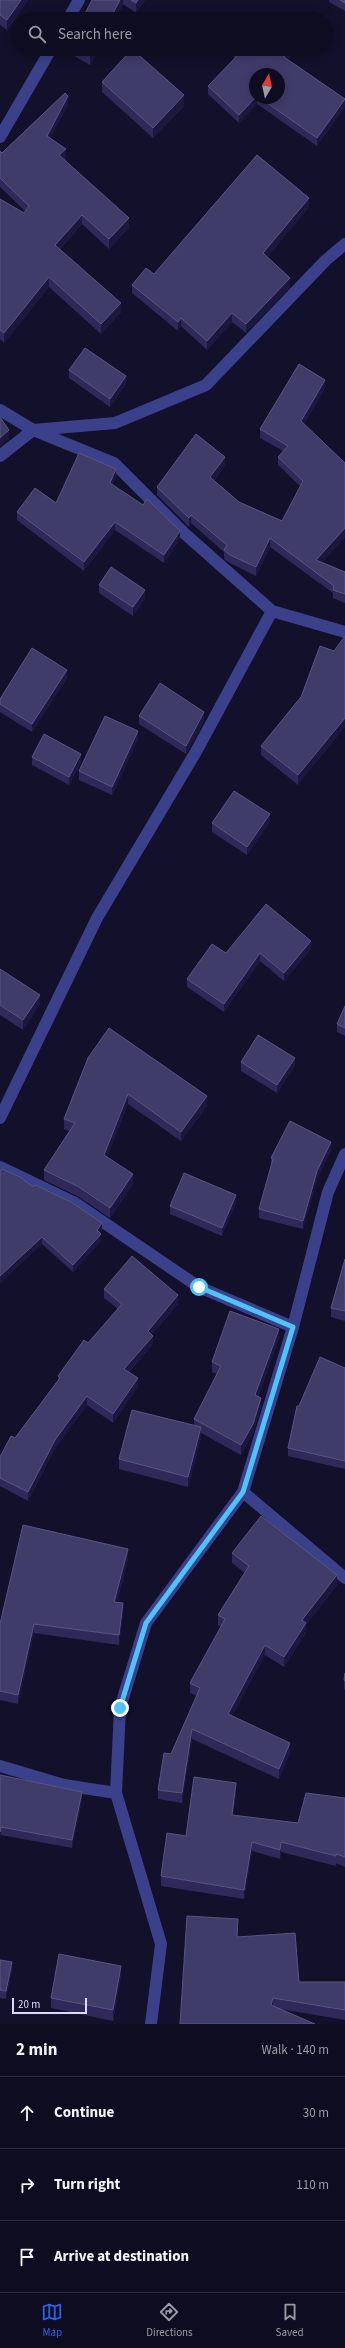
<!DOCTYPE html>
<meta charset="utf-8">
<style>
body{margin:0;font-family:"Source Sans 3",sans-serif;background:#171529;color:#f1f3f6}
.compass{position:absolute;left:249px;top:68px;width:36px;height:36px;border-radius:50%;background:#0e0c20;box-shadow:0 2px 10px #0003;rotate:9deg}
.scale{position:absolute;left:12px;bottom:10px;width:75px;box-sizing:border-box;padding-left:4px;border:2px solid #dadaff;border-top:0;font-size:11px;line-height:14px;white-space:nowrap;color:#dadaff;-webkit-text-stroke:3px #12102b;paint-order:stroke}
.stop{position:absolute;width:12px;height:12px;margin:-9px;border:3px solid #4fc3f7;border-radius:50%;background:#fff}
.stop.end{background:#4fc3f7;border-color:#fff;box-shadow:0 1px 4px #0008}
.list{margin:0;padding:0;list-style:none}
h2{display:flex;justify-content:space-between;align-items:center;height:52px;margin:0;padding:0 16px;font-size:17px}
h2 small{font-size:13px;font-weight:400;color:#9b9ba5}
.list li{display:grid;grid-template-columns:26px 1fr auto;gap:12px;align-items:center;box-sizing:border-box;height:72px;padding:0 16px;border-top:1px solid #2e2c3e}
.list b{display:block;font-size:15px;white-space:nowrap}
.list em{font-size:13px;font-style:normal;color:#9b9ba5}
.icon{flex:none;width:22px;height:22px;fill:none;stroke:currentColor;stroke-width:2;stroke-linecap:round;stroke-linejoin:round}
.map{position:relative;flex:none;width:345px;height:2024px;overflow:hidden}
.search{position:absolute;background:#0e0c20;box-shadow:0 2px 10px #0003;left:12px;right:12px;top:12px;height:44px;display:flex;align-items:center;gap:10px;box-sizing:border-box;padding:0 14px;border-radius:22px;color:#9b9ba5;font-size:15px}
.sheet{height:268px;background:#0e0c20}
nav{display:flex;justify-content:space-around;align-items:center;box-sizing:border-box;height:56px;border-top:1px solid #2e2c3e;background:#0e0c20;font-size:11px;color:#9b9ba5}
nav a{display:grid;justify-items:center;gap:2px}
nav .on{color:#2563eb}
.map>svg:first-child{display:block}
</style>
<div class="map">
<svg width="345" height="2024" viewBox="0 0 345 2024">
<rect width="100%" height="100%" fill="#12102b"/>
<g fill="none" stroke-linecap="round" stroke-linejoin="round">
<path stroke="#3b408a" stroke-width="12" d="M68,19l11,-19
M0,137l51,-88
M0,410l33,20 81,33 70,70 88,78 73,21
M0,456l33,-26 82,-7 91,-38 120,-125 19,-16
M0,1118l97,-200 100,-168 75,-139
M0,1167l75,36 124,84 94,40
M243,1492l102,86
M0,1766l64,19 52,8
M151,2024l10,-80 -45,-151 4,-85 26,-85 97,-131 50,-165 35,-135 17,-38"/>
</g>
<path fill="#2e2959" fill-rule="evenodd" d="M0,0h28l-21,30 -7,-5z
M92,0h53l-9,13 -13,-9 -8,15h-33z
M329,0h16v11l-16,-9z
M69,49h30l-9,16 -21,-12z
M292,49v5l-4,6 57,39 -28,47 -60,-42 -18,19 -31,-29v-8l26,-26v-8zM255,74l24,24h-24z
M102,82l82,24 -31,32 -51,-46z
M68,105l-18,33 16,21 -2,1 65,68 -20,21 -27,-25 -22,25 61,63 -20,22 -52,-47 -45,56 -4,-4v-140l24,14 1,-2 -25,-24v-36l2,2z
M309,207l-42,50 23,30 -44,46 -14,-11 -25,28 -26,-24 -3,5 -46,-38v-8z
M69,370l57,14 -16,23 -41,-29z
M325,388l-21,36 41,39v74l-24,26 24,9v31l-12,-5v-5l-63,-46 -14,29 -26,-13 -6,-4v-7l-33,-29 -2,4 -32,-32v-8l68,-22 -11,16 25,21 43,19 18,-35 -22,-21v-8l5,-6 -23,-13v-9z
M116,477l-4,8 68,54 -16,24 -49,-33 -31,41 -67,-51v-8l39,-9z
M99,585l46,13 -12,18 -34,-23z
M67,678l-35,54 -32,-20v-13z
M301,697l-3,88 -37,-30v-9z
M139,716l65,5 -18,33 -47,-30z
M138,739l-26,56 -33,-15v-9z
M32,757l49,5 -12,23 -37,-20z
M270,822l-23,33 -35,-23v-9z
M311,949l-27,32 -24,-20 -36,51 -37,-25v-8l39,-26z
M0,969l40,35 -17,26 -23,-15z
M345,1006v30l-8,-4v-8z
M88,1058l119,48 -26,35 -53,-37 -21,53 26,27 -23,34 -31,-21 -35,-17v-10l25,-39 -5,-2v-10z
M241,1062l54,4 -18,27 -36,-22z
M331,1150l-14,29 -14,50 -44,-11v-9l12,-44v-7z
M0,1171l33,16 69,43 -2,3 1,8 -28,31 -31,-28 -42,39z
M236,1203l-14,33 -52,-22v-8z
M345,1259v62l-14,-4v-9z
M104,1289l74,15 -26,30 1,10 -24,28 9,15 -25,36 -26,-18 -32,44 -27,52 -28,-15v-29l15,-19 43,-58v-4l60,-67 -14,-11z
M279,1338l-21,59 3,10 -8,26 -12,22 -40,-22v5l-13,49 -69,-18v-10l75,-34v-6l23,-45 -5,-2v-10z
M345,1368v101l-57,-13v-8z
M232,1553l105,32 -31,40v8l-22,34 -19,-12 -33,61 58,37 -11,26 -87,-40 -10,64 -24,-4v-9l13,-36 26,-58 -7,-3v-10l31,-56 -3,-2v-10l27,-42 -13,-10z
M128,1559l-11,43 6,11 -4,32 -85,-12 -16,71 -18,-4v-76z
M345,1673v16h-1v-9z
M0,1775l82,25 -10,48 -71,-13z
M236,1793l-3,22 65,8 47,-25v69l-9,-4v3l-55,-14 -1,7 -28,-8 -8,48 -83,-13v-10l25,-40z
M238,1929l-1,8 62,45h46v38l-65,-11 -100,15z
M0,1960l12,10 -6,29 -6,-1z
M121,1976l-8,45 -62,-13v-10z"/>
<path fill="#1b173f" d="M21,0h7l-21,30v-10z
M120,0h3v4l-8,15h-5z
M138,0h7l-9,13v-10z
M93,49h6l-9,16v-10z
M290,49h2v5l-8,11v-8z
M184,95v11l-31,32v-10z
M68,96v9l-21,40v-9z
M255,98h2v6l-18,19v-8z
M345,100v8l-28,38v-8z
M66,149v10l-7,5v-9z
M309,198v9l-46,55v-9z
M82,215v9l-27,30v-9z
M129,218v10l-20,21v-10z
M49,277v10l-45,56v-10z
M290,278v9l-44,46v-9z
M121,303v9l-20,22v-10z
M232,313v9l-25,28v-9z
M181,318v8l-3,5v-9z
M126,376v8l-16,23v-8z
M325,380v8l-24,41v-8z
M9,430v9l-9,8v-9z
M225,457v8l-15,21v-9z
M116,469v8l-6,14v-8z
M191,515v8l-2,4v-9z
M115,522v8l-31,41v-9z
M345,528v9l-29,32v-9z
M180,531v8l-16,24v-8z
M270,538v9l-14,29v-9z
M145,590v8l-12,18v-9z
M67,670v8l-35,54v-8z
M204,712v9l-18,33v-8z
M345,718v9l-47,58v-10z
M138,731v8l-26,56v-8z
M81,754v8l-12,23v-8z
M270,814v8l-23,33v-8z
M311,941v8l-27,32v-8z
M260,953v8l-36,51v-8z
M40,995v9l-17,26v-10z
M295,1058v8l-18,27v-8z
M128,1094v10l-24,61v-10z
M207,1096v10l-26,35v-9z
M331,1142v8l-14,29 -14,50v-8l14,-50z
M133,1174v10l-23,34v-10z
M236,1195v8l-14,33v-8z
M102,1223v7l-5,8v-8z
M101,1234v7l-28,31v-7z
M42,1237v7l-42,39v-7z
M178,1295v9l-30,36v-9z
M279,1329v9l-24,66v-9z
M153,1336v8l-29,33v-8z
M138,1378v9l-25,36v-9z
M87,1396v9l-32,44 -27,52v-9l27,-52z
M261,1398v9l-8,26 -12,22v-10z
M201,1427v11l-13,49v-10z
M128,1549v10l-14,53v-10z
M337,1575v10l-31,40v8l-22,34v-10l18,-37z
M123,1603v10l-4,32v-10z
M34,1624v9l-16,71v-9z
M265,1645v10l-37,69v-10z
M192,1729v10l-10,64v-10z
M290,1743v10l-11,26v-10z
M236,1783v10l-4,31v-9z
M82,1792v8l-10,48v-8z
M1,1827v8l-1,5v-8z
M252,1842v9l-8,48v-9z
M281,1842v10l-1,7v-9z
M12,1962v8l-6,29v-8z
M121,1966v10l-8,45v-11z
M273,1998v10l-2,-3z"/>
<path fill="#403c6a" stroke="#585582" d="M0,0h21l-14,20 -7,-5z
M92,0h28l-10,19h-28z
M131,0h7l-2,3z
M340,0h5v3z
M79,49h14l-3,6z
M132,49l52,46 -31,33 -51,-46z
M236,49h54l-6,8 61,42 -28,39 -57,-40h19v-24h-24v24l-16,17 -31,-29 30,-31 -4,-3z
M65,93l3,3 -21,40 19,13 -7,6 70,63 -20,21 -27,-24 -27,30 66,58 -20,21 -52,-47 -45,56 -4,-3v-131l24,14 5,-7 -29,-28v-27l2,2z
M257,155l52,43 -46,55 27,25 -44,46 -14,-11 -25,28 -26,-23 -3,4 -46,-37 14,-17 8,6z
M85,348l41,28 -16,23 -41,-29z
M299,364l26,16 -24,41 44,42v65l-29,32 29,12v22l-12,-4 1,-4 -64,-48 -14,29 -26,-12 -6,-5 3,-5 -36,-30 -2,3 -32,-31 39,-53 29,23 -15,20 29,25 43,19 21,-40 -25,-24 10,-11 -28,-17z
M0,417l9,13 -9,8z
M79,453l37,16 -6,14 33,22 4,-6 33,32 -16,24 -49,-33 -31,40 -67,-50 18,-24 21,15z
M111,567l34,23 -12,17 -34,-22z
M345,636v82l-47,57 -37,-29 40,-49 19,-51 14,5z
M32,648l35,22 -35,54 -32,-20v-5z
M160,683l44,29 -18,34 -47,-30z
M105,716l33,15 -26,56 -33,-16z
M44,734l37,20 -12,23 -37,-20z
M234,791l36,23 -23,33 -35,-24z
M266,904l45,37 -27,32 -24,-20 -36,51 -37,-25 25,-35 14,9z
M0,969l40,26 -17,25 -23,-15z
M345,1006v22l-8,-4z
M109,1028l98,68 -26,36 -53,-38 -24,61 29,19 -23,34 -31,-21 -35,-17 31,-47 -11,-4 24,-61z
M258,1035l37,23 -18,27 -36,-23z
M290,1121l41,21 -14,29 -14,50 -44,-12 14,-50 -2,-1z
M2,1169l18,8 13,10 2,-2 36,17 31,21 -5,7 4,4 -28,31 -31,-28 -42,39v-105z
M184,1173l52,22 -14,33 -52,-22z
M132,1256l46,39 -30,36 5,5 -29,33 14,9 -25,36 -26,-18 -32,44 -27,52 -28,-14v-21l11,-21 4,2 45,-60 -2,-2 26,-36 4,3 34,-39 -18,-15z
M345,1259v52l-14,-3z
M230,1311l49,18 -24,66 6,3 -8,26 -12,21 -47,-26 27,-53 -9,-4z
M320,1357l25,11v93l-57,-13 9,-42h2z
M132,1410l69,17 -13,50 -69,-18z
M261,1516l76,59 -35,45 4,3 -22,34 -19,-12 -37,69 62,29 -11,26 -87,-40 -10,64 -24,-3 6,-37 7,1 29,-66 -10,-5 35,-64 -7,-4 31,-49 -17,-13z
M23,1525l105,24 -14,53 9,1 -4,32 -85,-11 -16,71 -18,-4v-67z
M345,1673v8l-1,-1z
M0,1775l82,17 -10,48 -71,-13 -1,5z
M194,1777l42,6 -4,32 66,8 8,-30 39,5v59l-9,-3v2l-55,-14 -1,8 -28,-8 -8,48 -83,-14 6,-43 19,3z
M187,1916l51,3 -1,18 58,-4 4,49h46v28l-72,-12 -2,7 44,19h-135z
M59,1954l62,12 -8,44 -62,-12z
M0,1960l12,2 -6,29 -6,-1z"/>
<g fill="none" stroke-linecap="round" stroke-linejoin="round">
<path stroke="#4fc3f7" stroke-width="5" d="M120,1708l26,-85 97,-131 50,-165 -94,-40"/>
</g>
</svg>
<svg class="compass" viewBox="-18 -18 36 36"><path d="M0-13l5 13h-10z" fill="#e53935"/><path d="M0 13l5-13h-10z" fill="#9b9ba5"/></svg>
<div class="scale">20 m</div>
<div class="stop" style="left:199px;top:1287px"></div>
<div class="stop end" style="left:120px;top:1708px"></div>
<div class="search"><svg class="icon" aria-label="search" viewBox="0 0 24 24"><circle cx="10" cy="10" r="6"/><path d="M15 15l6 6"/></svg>Search here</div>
</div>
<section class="sheet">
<h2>2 min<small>Walk · 140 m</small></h2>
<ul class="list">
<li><svg class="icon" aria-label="ahead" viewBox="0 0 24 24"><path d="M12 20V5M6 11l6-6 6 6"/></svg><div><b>Continue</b></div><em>30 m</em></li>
<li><svg class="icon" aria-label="right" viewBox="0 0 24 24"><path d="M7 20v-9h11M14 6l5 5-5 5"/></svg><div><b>Turn right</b></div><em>110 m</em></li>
<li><svg class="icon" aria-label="arrive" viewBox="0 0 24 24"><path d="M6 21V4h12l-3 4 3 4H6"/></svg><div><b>Arrive at destination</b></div></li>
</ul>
</section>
<nav>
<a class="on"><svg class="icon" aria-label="map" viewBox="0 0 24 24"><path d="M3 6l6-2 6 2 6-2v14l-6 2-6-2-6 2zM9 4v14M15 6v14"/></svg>Map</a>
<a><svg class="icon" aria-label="directions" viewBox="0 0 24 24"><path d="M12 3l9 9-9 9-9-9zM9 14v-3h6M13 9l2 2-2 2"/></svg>Directions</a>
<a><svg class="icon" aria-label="saved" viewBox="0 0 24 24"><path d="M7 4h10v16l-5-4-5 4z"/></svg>Saved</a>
</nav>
